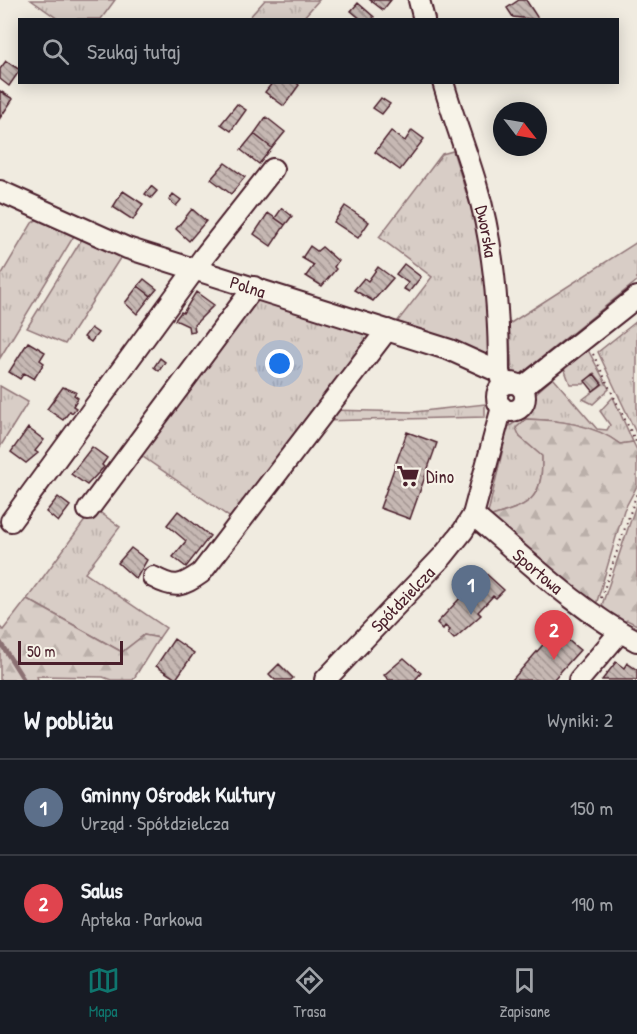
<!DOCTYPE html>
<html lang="pl">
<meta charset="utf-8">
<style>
body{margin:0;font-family:"Patrick Hand",sans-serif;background:#20242c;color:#f1f3f6}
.compass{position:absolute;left:493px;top:102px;width:54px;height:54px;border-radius:50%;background:#171b24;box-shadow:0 3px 15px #0003;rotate:121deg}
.scale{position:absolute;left:18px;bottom:15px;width:105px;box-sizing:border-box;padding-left:6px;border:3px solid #4a1f2b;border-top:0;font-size:16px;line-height:21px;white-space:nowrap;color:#4a1f2b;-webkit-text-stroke:4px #f7f3e8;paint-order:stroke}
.you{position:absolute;left:280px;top:364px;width:21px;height:21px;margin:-15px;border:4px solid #fff;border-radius:50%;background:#1a73e8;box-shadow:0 0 0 9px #1a73e833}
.badge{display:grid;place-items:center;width:39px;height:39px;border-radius:50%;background:#0f766e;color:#fff;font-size:20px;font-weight:700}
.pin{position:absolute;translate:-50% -50px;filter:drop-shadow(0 2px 3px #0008)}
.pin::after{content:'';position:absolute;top:32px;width:21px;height:18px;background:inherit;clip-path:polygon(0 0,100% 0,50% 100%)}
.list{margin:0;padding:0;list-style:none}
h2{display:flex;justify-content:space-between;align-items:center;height:78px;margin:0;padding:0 24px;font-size:26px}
h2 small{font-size:20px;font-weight:400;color:#9ea1a6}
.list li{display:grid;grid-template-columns:39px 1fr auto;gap:18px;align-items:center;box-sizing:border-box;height:96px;padding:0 24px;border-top:2px solid #363941}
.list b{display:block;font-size:22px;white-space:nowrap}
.list p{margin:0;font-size:20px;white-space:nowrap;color:#9ea1a6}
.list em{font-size:20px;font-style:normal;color:#9ea1a6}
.icon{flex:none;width:33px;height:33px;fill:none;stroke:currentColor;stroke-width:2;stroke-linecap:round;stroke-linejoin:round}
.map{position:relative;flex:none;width:637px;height:680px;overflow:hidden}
.search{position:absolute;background:#171b24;box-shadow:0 3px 15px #0003;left:18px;right:18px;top:18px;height:66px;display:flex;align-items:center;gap:15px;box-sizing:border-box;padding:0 21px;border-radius:0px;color:#9ea1a6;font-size:22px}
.sheet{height:270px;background:#171b24}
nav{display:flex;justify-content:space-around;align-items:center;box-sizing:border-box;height:84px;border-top:2px solid #363941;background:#171b24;font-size:16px;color:#9ea1a6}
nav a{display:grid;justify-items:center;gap:3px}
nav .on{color:#0f766e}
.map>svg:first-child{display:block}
</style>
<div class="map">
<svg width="637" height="680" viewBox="0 0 637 680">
<defs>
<pattern id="grass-tufts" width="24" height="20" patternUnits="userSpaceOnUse" patternTransform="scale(1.5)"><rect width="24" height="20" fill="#d8cdc6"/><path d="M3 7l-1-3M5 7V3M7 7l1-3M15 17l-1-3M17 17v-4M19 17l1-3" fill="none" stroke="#bbb0aa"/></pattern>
<pattern id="forest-firs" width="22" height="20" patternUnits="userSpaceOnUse" patternTransform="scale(1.5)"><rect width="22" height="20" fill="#d8cdc6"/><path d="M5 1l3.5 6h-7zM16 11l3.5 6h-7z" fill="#bbb0aa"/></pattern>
<pattern id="building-back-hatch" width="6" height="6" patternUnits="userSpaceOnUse" patternTransform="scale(1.5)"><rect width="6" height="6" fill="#c6b8b3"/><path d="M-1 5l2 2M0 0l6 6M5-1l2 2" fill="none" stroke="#a39592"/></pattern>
</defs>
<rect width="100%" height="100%" fill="#f0ebe0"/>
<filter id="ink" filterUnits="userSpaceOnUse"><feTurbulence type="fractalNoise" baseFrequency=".0167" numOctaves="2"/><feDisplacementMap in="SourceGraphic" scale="12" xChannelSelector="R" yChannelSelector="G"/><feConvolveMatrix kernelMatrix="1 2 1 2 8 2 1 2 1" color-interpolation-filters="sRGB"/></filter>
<g filter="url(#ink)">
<path fill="url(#grass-tufts)" stroke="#917678" stroke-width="1.5" d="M31,0h84l-14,19h-43z
M265,0h54l-17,19h-54z
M453,151l25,79 11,89v41l-95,-34 38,-49 -53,-40 63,-83z
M38,219l39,12 -77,127v-81l32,-54z
M91,237l33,15 -59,92 -38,-16 55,-89z
M637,242v39l-116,93 -9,-1 -3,-49z
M253,297l126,36 -144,188 -99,-69z
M637,321v114l-39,-83z
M588,350l21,39 -16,15 -10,-5 20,-15 -9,-11 -10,11h-14l-6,-16z
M553,378l44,51 10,1 3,-5 -10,-14 13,-14 20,45 -13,2c-26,-20 -62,-24 -94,-25l-6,18 22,19c1,46 -14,49 -53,61l-1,-4 20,-86 17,-11 11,-23z
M0,386l28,16 -28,45z
M485,404v13l-163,4 8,-11 84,2z
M94,508l26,19 -35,46 81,55 -7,10 -15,-3 -22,17 -95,-53z"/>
<path fill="url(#forest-firs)" stroke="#917678" stroke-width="1.5" d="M526,419c32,1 68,5 94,25l13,-2 4,8v36l-13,24 -28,95 -33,-22 -74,-66c39,-12 54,-15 53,-61l-22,-19 -4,-9z
M637,502v123l-10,-5 -3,2 -23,-14z
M27,599l95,53 22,-17 15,3 -26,42h-22l-8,-3 -66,-1 1,4h-38v-53l3,3z"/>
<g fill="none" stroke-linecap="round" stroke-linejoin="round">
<path stroke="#8b6f72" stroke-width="4.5" d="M0,642l24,38"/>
</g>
<path fill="url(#building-back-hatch)" stroke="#4a1f2b" stroke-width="1.5" d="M370,0h21l-8,10z
M519,0h7l13,20 -26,-3 -6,-9z
M358,3l16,14 -2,3h-10l-11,-9z
M6,61l14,9 -11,16 -9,-7v-10z
M273,82h23l3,3 -15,21 -19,-14z
M0,91l13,8 -13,19z
M381,98l9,6 -8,10 -9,-6z
M237,104l9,6 -15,21 -10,-7z
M266,117l19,15 -13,16 -18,-14z
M412,130l12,9 -24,31 -25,-18 16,-21 14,10z
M254,134l18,14 -13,16 -18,-14z
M225,163l20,14 -14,17 -20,-15z
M151,186l6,5 -6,7 -6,-4z
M123,191l20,13 -10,16 -20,-13z
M173,194l8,6 -5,6 -7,-6z
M345,206l24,16 -11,16 -24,-16z
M282,208l10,8 -7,9 -10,-7z
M192,209l14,12 -17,20 -13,-12z
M268,213l17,12 -14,21 -17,-12z
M310,246l7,5 5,-4 16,14 -4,6 2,2 -14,17 -16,-10 8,-11 -12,-7z
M404,264l17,13 -12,15 -5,-3 4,-6 -12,-9z
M378,267l15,11 -20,23 -19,-11 10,-12 4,3z
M144,279l13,10 -6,7 -13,-10z
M138,286l13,10 -14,18 -12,-11z
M196,292l18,13 -20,20 1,6 -6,1 -1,-6 -13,-6 6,-8 2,1z
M91,328l7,5 -7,9 -7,-5z
M28,342l17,10 -5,8 4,3 -10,16 -10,-6 -4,6 -11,-7z
M160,358l5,4 -6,9 -5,-4z
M594,374l8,10 -9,7 -8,-10z
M63,387l13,5 -2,3 4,3 -5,8 3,2 -4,5 -2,-2 -7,9 -16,-11z
M28,428l16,12 -9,11 3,2 -12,10 -15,-11z
M407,432l30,11 -27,76 -30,-11z
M92,447l15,11 -5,7 2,2 -17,18 -16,-11z
M58,497l12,9 -12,16 -12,-10z
M178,511l32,25 -24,31 -13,-10 13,-16 -19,-16z
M131,548l16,12 -11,19 -18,-16z
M481,569l23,21 -8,8 -3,-2 -15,16 3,3 -27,24 -6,-6 2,-3 -5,-4 -2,3 -6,-6 24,-26 3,3 17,-18 -6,-6z
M556,630l24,20 -27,30h-41z
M174,639l20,14 -18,26 -20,-13z
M404,658l17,15 -6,7h-26l-5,-5z
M616,662l8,6 3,-5 10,7v10h-35z
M279,664l14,14 -2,2h-16l-6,-6z"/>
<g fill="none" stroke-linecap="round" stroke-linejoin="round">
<g stroke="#4a1f2b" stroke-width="24">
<g id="minor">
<path d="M419,0l5,20"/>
<path id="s1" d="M443,82c10,35 23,68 33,102 18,60 23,125 23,188l4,13"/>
<path id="s2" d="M0,191l127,57 323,102 49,22"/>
<circle cx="511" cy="397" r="14"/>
<path d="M522,388l115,-91"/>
<path d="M88,510l166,-223"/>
<path id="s3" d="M473,515c52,43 104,95 164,126"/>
<path d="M11,521l192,-263 70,-89"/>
<path d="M153,577c22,12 28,10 48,-4l186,-243"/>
<path id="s4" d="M325,680l118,-124 20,-25 10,-16 29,-108"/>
<path d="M579,680l41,-48"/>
</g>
</g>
<path stroke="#4a1f2b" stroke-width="2" stroke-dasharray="1.5 4.5" stroke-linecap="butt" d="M593,354l44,90
M601,598l36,-105"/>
<use href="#minor" stroke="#f7f3e8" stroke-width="20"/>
</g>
</g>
<defs>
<g id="supermarket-bare" transform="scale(1.8)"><path d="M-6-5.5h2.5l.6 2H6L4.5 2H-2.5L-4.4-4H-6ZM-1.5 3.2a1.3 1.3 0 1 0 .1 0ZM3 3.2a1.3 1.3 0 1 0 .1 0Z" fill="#4a1f2b" stroke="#f7f3e8" stroke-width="2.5" paint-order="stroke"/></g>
</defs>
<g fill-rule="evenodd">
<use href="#supermarket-bare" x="408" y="476"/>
</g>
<g text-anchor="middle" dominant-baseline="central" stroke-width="4.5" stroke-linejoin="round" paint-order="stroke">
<g font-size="18" fill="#4a1f2b" stroke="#f7f3e8">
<text stroke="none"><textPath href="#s1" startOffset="156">Dworska</textPath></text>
<text stroke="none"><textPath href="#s2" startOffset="266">Polna</textPath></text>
<text stroke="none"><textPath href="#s3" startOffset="86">Sportowa</textPath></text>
<text stroke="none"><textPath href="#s4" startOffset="112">Spółdzielcza</textPath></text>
</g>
<g font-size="18" fill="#4a1f2b" stroke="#f7f3e8" text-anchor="start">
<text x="426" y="476">Dino</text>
</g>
</g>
</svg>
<svg class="compass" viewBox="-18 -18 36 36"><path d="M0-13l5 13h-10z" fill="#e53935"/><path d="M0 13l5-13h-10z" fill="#9ea1a6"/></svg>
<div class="scale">50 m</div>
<div class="you"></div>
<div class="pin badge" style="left:471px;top:615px;background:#5c6f8a">1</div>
<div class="pin badge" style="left:554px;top:660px;background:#e0444e">2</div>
<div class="search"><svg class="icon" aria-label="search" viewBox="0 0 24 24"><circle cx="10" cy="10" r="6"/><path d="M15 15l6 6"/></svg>Szukaj tutaj</div>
</div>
<section class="sheet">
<h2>W pobliżu<small>Wyniki: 2</small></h2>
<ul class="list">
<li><span class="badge" style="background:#5c6f8a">1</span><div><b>Gminny Ośrodek Kultury</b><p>Urząd · Spółdzielcza</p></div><em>150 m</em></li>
<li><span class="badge" style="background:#e0444e">2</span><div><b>Salus</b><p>Apteka · Parkowa</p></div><em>190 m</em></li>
</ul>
</section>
<nav>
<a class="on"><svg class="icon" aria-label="map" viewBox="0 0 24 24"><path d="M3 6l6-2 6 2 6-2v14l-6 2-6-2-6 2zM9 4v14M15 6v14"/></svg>Mapa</a>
<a><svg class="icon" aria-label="directions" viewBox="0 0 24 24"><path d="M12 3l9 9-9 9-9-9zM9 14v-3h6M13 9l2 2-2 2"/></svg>Trasa</a>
<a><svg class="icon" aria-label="saved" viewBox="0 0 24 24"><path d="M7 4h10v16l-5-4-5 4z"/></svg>Zapisane</a>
</nav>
